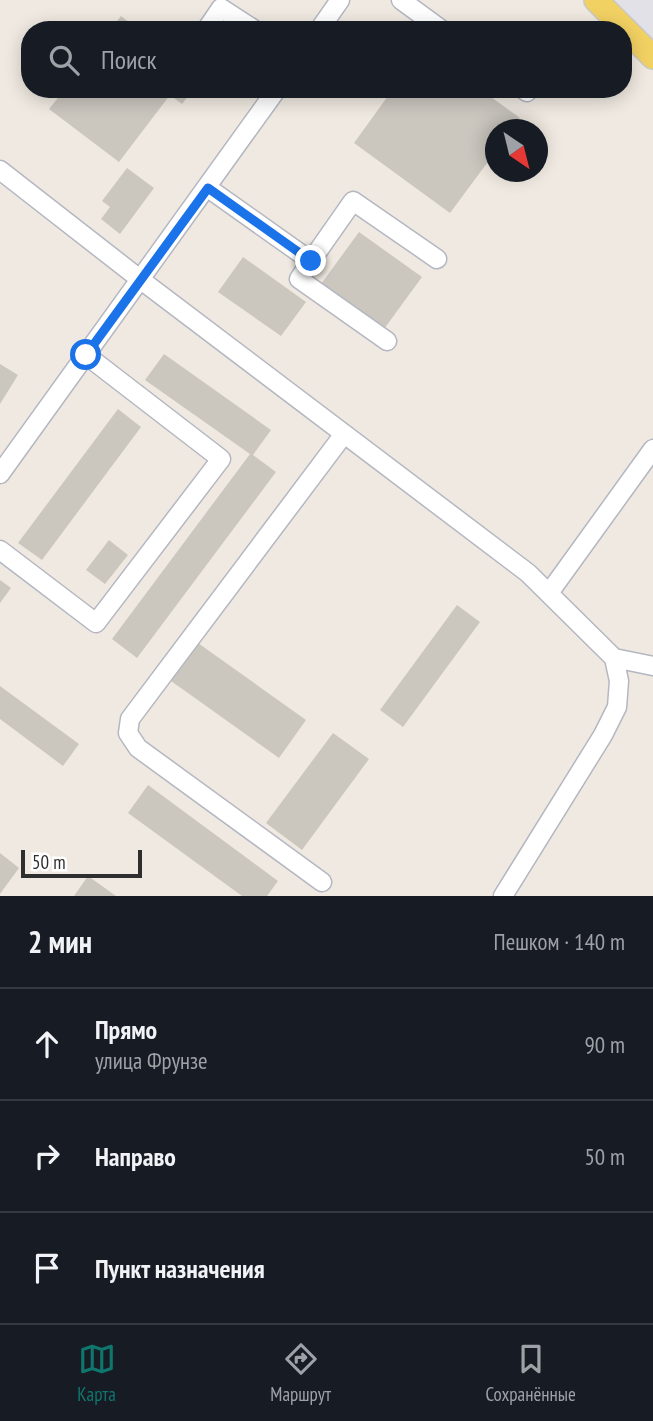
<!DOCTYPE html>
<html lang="ru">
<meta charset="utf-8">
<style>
body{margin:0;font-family:"PT Sans Narrow",sans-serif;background:#242831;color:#f1f3f6}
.compass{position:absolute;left:485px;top:119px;width:63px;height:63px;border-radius:50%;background:#171b24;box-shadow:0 4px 18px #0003;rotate:145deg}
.scale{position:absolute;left:21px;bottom:18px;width:121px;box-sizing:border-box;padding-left:7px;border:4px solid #2e2e2e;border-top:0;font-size:19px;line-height:24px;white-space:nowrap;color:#2e2e2e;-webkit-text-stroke:5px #fff;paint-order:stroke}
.stop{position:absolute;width:21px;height:21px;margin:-16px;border:5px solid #1a73e8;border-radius:50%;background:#fff}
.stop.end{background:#1a73e8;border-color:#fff;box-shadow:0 2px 7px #0008}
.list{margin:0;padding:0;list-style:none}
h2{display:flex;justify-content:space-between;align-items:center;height:91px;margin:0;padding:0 28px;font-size:30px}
h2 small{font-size:23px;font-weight:400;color:#9ea1a6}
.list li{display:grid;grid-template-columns:46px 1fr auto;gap:21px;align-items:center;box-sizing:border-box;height:112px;padding:0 28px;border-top:2px solid #363941}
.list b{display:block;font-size:26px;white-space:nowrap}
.list p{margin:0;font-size:23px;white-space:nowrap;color:#9ea1a6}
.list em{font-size:23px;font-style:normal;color:#9ea1a6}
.icon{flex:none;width:38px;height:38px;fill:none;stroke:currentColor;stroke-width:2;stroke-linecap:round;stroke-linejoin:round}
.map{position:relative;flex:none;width:653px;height:896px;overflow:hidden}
.search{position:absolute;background:#171b24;box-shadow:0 4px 18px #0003;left:21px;right:21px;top:21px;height:77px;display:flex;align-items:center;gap:18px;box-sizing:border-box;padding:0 24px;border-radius:28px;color:#9ea1a6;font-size:26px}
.sheet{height:427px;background:#171b24}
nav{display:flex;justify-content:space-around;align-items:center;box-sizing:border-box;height:98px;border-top:2px solid #363941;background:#171b24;font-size:19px;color:#9ea1a6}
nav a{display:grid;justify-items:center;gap:4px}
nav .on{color:#0f766e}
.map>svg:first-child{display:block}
</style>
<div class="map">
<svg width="653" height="896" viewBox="0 0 653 896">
<rect width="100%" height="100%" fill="#efe9e1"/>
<path fill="#e3e1e8" d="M596,0h57v57z"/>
<path fill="#cbc7bf" d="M121,16l18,14h-29z
M65,89h129l-12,15 -12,-9 -51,67 -70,-53z
M393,89h87l40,29 -9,12h-15v21l-46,62 -96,-70z
M127,168l27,20 -34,46 -19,-15 9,-12 -8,-6z
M359,232l63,45 -38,52 -63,-45z
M243,257l63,45 -25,34 -63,-44z
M164,354l107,76 -18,25 23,17 -139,186 -25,-19 138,-185 -105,-74z
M0,364l18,11 -18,29z
M118,409l23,18 -99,133 -24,-17z
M109,540l19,15 -23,29 -19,-14z
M0,580l11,8 -11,15z
M457,605l23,17 -77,105 -23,-17z
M198,643l108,77 -27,38 -108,-77z
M0,686l79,58 -16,22 -63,-47z
M333,733l36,26 -67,91 -36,-27z
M148,785l130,96 -11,15h-25l-114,-83z
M0,853l19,15 -19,26z
M88,876l28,20h-42z"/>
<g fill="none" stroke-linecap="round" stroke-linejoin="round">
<g stroke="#b4b7c1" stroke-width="21">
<path id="minor" d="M401,0l41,30
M206,30l15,-22 34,22
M319,30l21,-30
M523,89l4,3
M0,170l141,110 387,293 86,85 5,23 -2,26 -14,28 -100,161
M208,188l103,73 42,-60 84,58
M311,261l-12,18 88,62
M0,474l277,-385
M0,550l96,73 125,-164 -135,-104
M549,593l104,-144
M614,658l39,8
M322,882l-184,-134 -10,-15 2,-14 214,-285"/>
</g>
<g stroke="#c9c9c9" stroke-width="26">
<path id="major" d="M596,0l57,57"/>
</g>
<use href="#minor" stroke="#fff" stroke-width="18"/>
<use href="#major" stroke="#f2d163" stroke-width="23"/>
</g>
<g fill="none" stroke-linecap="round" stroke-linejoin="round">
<path stroke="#1a73e8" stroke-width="9" d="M86,355l122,-167 103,73"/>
</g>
</svg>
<svg class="compass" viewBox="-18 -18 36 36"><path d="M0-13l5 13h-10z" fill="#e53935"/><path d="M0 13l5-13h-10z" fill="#9ea1a6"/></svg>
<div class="scale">50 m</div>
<div class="stop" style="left:86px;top:355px"></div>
<div class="stop end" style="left:311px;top:261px"></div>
<div class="search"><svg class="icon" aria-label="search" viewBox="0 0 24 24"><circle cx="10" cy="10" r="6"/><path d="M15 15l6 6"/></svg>Поиск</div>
</div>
<section class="sheet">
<h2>2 мин<small>Пешком · 140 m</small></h2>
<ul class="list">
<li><svg class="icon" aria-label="ahead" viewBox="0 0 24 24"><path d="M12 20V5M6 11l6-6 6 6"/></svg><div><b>Прямо</b><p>улица Фрунзе</p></div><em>90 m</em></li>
<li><svg class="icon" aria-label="right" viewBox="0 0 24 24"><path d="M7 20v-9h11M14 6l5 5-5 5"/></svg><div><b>Направо</b></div><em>50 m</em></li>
<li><svg class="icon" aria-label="arrive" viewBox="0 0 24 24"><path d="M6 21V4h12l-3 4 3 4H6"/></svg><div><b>Пункт назначения</b></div></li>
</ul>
</section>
<nav>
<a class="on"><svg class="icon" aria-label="map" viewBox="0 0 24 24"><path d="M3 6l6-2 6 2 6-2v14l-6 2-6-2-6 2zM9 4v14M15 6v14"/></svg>Карта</a>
<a><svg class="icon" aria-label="directions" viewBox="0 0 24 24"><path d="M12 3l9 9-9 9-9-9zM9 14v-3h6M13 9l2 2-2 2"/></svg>Маршрут</a>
<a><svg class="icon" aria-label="saved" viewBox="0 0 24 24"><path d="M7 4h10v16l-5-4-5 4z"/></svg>Сохранённые</a>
</nav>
